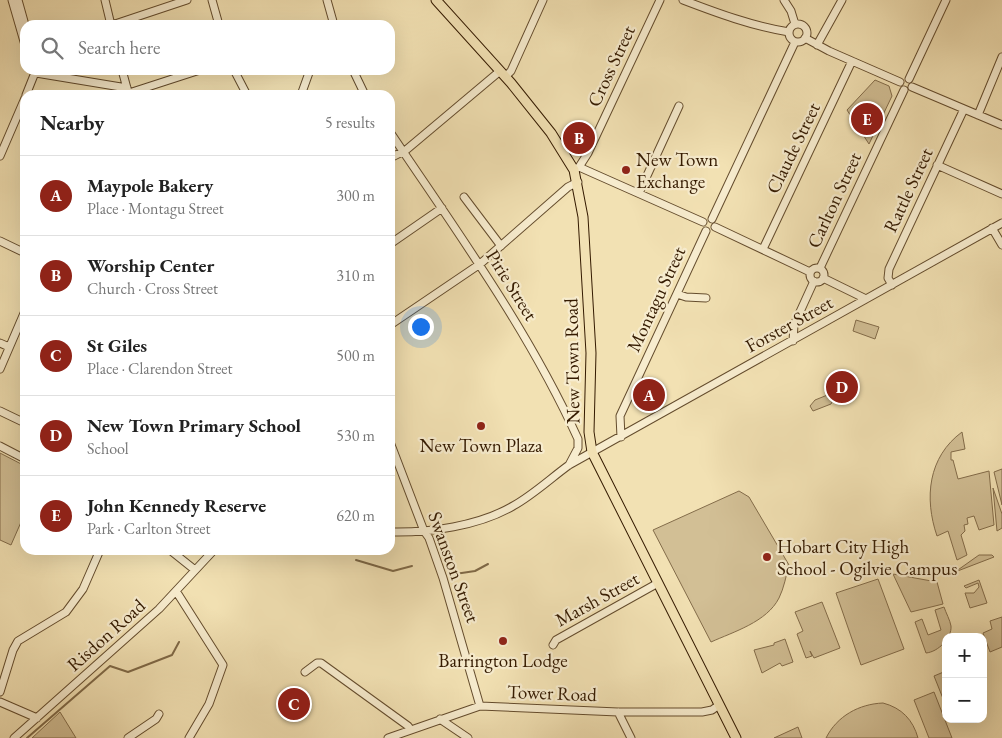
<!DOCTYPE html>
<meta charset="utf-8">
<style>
body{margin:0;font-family:"EB Garamond",serif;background:#f6f6f6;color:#222}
.controls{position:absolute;right:15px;bottom:15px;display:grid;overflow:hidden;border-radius:10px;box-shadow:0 5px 20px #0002}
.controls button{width:45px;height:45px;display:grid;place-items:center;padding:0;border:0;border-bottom:1px solid #e0e0e0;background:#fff;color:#222;font:25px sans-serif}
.you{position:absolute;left:420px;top:326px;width:18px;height:18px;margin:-12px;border:4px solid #fff;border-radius:50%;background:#1a73e8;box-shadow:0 0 0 8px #1a73e833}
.badge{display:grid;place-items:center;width:32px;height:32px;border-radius:50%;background:#8f2418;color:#fff;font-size:16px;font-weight:700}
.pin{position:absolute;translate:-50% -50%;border:2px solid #fff;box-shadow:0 1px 5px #0006}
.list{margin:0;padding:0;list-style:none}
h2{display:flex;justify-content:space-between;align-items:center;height:65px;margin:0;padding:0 20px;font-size:21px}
h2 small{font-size:16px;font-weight:400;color:#767676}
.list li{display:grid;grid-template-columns:32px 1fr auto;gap:15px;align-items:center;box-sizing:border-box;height:80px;padding:0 20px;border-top:1px solid #e0e0e0}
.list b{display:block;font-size:19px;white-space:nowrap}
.list p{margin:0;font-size:16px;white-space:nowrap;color:#767676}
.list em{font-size:16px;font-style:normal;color:#767676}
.icon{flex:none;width:28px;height:28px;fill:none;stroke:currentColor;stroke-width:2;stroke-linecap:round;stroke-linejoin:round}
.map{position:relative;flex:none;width:1002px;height:738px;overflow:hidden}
.search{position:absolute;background:#fff;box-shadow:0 5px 20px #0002;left:20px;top:20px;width:375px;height:55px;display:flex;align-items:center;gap:12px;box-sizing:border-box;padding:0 18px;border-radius:15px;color:#767676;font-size:19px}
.panel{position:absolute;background:#fff;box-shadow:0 5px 20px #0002;left:20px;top:90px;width:375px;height:465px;border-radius:15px}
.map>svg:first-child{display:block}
</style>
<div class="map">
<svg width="1002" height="738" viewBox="0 0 1002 738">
<rect width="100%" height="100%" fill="#f2e1b3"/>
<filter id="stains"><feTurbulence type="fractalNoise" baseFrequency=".004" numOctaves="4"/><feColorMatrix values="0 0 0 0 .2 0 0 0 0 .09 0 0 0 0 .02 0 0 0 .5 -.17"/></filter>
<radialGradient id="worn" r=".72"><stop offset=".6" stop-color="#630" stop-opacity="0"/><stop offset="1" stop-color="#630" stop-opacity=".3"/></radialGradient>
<path fill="#d2bf95" stroke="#836c4a" d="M875,80l14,6 3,10 -23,48 -22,-34z
M856,320l23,7 -4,12 -22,-8z
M831,391h3l1,5 -4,8 -18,7 -3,-5 5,-6 15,-6z
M962,432l3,17 -14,3v8h2l5,19 31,-8 5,54 -15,5 -5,-14 -7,2 1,6 -4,1 1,6 -4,4 6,20 -10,5 -9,-29 -11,5c-13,-38 -9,-79 25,-104z
M0,453l25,13v47l-14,32 -11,-5z
M1002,469v36l-8,-33z
M993,488l9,26v14l-5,3z
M739,491l10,6 40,68c-3,11 -5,23 -10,33 -12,24 -46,34 -68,44l-58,-112z
M979,555h13l2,2 -39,15z
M893,574l44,8 6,22 -32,8z
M878,579l26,70 -43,16 -25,-72z
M979,580l8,23 -17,5 -5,-15h9l5,-6 -1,-4 -12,5 -2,-2z
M822,602l18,46 -26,10 -4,-7 2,5 -6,2 -9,-24 6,-3 -8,-19z
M944,607c2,6 6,13 7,19 1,12 -13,26 -25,27l-11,-31 7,-3 6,16 13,-5 -6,-20z
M1002,617v30l-12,5 -7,-19 9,-4 -2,-8z
M785,639l8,23 -11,4 -2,-3 -18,10 -8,-23 20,-5v-2z
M946,671v35l-12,-30z
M934,692l18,46h-23l-15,-38z
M883,703c19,5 30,17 35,35h-92c11,-22 33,-34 57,-35z
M60,712l16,26h-44z
M798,727l4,11h-28z"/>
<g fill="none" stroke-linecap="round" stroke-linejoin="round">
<path stroke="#7f6947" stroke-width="2" d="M356,560l37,11 19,-5
M455,574l20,-3 13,-7
M27,738l83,-72 18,6 44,-17 7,-13"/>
<g stroke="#644c2d" stroke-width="9">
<path id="minor" d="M12,0l13,45
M18,0l7,25
M105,0l6,25
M212,0l7,25
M327,0l7,25
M683,0c34,13 69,26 106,32
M784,0l7,11 4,13
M789 33a9 9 0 1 1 18 0a9 9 0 1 1-18 0Z
M112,25l75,-25
M805,38l24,13 71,31
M817,45l25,-45
M122,70l6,22
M234,70l13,25
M353,70l12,25
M36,73l91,15
M505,77l6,-6 32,-71
M909,79l37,-79
M912,87l90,38
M129,93l71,-23
M26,95l10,-25
M301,95l9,-25
M978,115l24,-58
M390,132c67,100 138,197 188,307v9l-9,17
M0,156l25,-58
M390,158l16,-8 94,-79
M937,165l65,29
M579,167l124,55
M574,170l5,-3 9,-14 72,-153
M639,193l40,-87
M464,197l37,49
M712,219l83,-177
M715,227l95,45
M992,228l10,17
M0,241l25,12
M390,244l52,-36
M763,249l89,-188
M810 275a7 7 0 1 1 14 0a7 7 0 1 1-14 0Z
M820,268l84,-178
M823,278l43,21
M892,285l-4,-7 1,-9 75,-160
M677,294l9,3 20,1
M390,325l90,-61 88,-77 10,-5
M793,341l1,-16 20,-44
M0,343l9,4
M0,369l25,-58
M0,411l25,12
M621,437l-1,-21 86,-185
M390,442l34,89 5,7 14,40 37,128
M0,446l25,13
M390,532c39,1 89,-6 123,-26 20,-11 38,-28 56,-41l433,-242
M170,550l25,20
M176,591l47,74 -14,39 -20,34
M553,645l3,-5 102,-57
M305,672l12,-9h4l87,63 2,3
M0,692l13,-42 5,-9 48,-29 17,-23 17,-39
M0,702l37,16
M618,712l13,26
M440,719l28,19
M14,738l145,-129 55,-59
M128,738l28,-19 3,-5
M388,738l92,-32 138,6h84l10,-2 7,-5"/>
</g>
<g stroke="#341a00" stroke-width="11">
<path id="major" d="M436,0l75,83 40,50 23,37 9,47 8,136 -2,79 3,20 144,286"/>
</g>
<use href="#minor" stroke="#f7ecce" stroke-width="7"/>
<use href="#major" stroke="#f2e1b3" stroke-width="9"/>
</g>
<g fill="#8f2418" stroke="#f7ecce" stroke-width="2">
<circle cx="626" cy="170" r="5"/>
<circle cx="481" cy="426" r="5"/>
<circle cx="767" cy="557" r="5"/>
<circle cx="503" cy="641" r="5"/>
</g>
<g text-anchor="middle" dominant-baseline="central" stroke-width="4.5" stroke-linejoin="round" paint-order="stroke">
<g font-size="19" fill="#341a00" stroke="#f7ecce">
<text transform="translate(611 66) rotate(-65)">Cross Street</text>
<text transform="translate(793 148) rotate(-64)">Claude Street</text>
<text transform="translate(908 190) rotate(-65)">Rattle Street</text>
<text transform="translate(834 200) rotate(-65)">Carlton Street</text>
<text transform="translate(512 285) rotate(58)">Pirie Street</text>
<text transform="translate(656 299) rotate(-65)">Montagu Street</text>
<text transform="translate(789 324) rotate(-29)">Forster Street</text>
<text transform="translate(572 361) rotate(-91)">New Town Road</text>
<text transform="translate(454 567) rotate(70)">Swanston Street</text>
<text transform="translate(597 599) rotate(-29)">Marsh Street</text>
<text transform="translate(106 635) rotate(-42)">Risdon Road</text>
<text transform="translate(552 693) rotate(2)">Tower Road</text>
</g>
<g font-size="19" fill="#341a00" stroke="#f7ecce" text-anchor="start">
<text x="636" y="159">New Town<tspan x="636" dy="22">Exchange</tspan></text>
<text x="481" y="445" text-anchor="middle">New Town Plaza</text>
<text x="777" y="546">Hobart City High<tspan x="777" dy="22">School - Ogilvie Campus</tspan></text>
<text x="503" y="660" text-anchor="middle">Barrington Lodge</text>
</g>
</g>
<rect width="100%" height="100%" filter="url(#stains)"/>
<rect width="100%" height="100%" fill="url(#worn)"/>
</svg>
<div class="controls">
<button>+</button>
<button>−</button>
</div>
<div class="you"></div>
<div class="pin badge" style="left:649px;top:395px">A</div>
<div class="pin badge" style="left:579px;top:138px">B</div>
<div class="pin badge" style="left:294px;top:704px">C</div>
<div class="pin badge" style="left:842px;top:387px">D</div>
<div class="pin badge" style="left:867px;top:119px">E</div>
<div class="search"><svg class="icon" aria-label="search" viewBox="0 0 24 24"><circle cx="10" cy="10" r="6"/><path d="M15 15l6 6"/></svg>Search here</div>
<section class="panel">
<h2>Nearby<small>5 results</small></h2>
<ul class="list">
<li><span class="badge">A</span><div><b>Maypole Bakery</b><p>Place · Montagu Street</p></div><em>300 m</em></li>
<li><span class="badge">B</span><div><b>Worship Center</b><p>Church · Cross Street</p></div><em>310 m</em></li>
<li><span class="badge">C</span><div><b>St Giles</b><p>Place · Clarendon Street</p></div><em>500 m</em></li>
<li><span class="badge">D</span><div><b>New Town Primary School</b><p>School</p></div><em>530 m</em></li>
<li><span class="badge">E</span><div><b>John Kennedy Reserve</b><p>Park · Carlton Street</p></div><em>620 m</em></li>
</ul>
</section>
</div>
